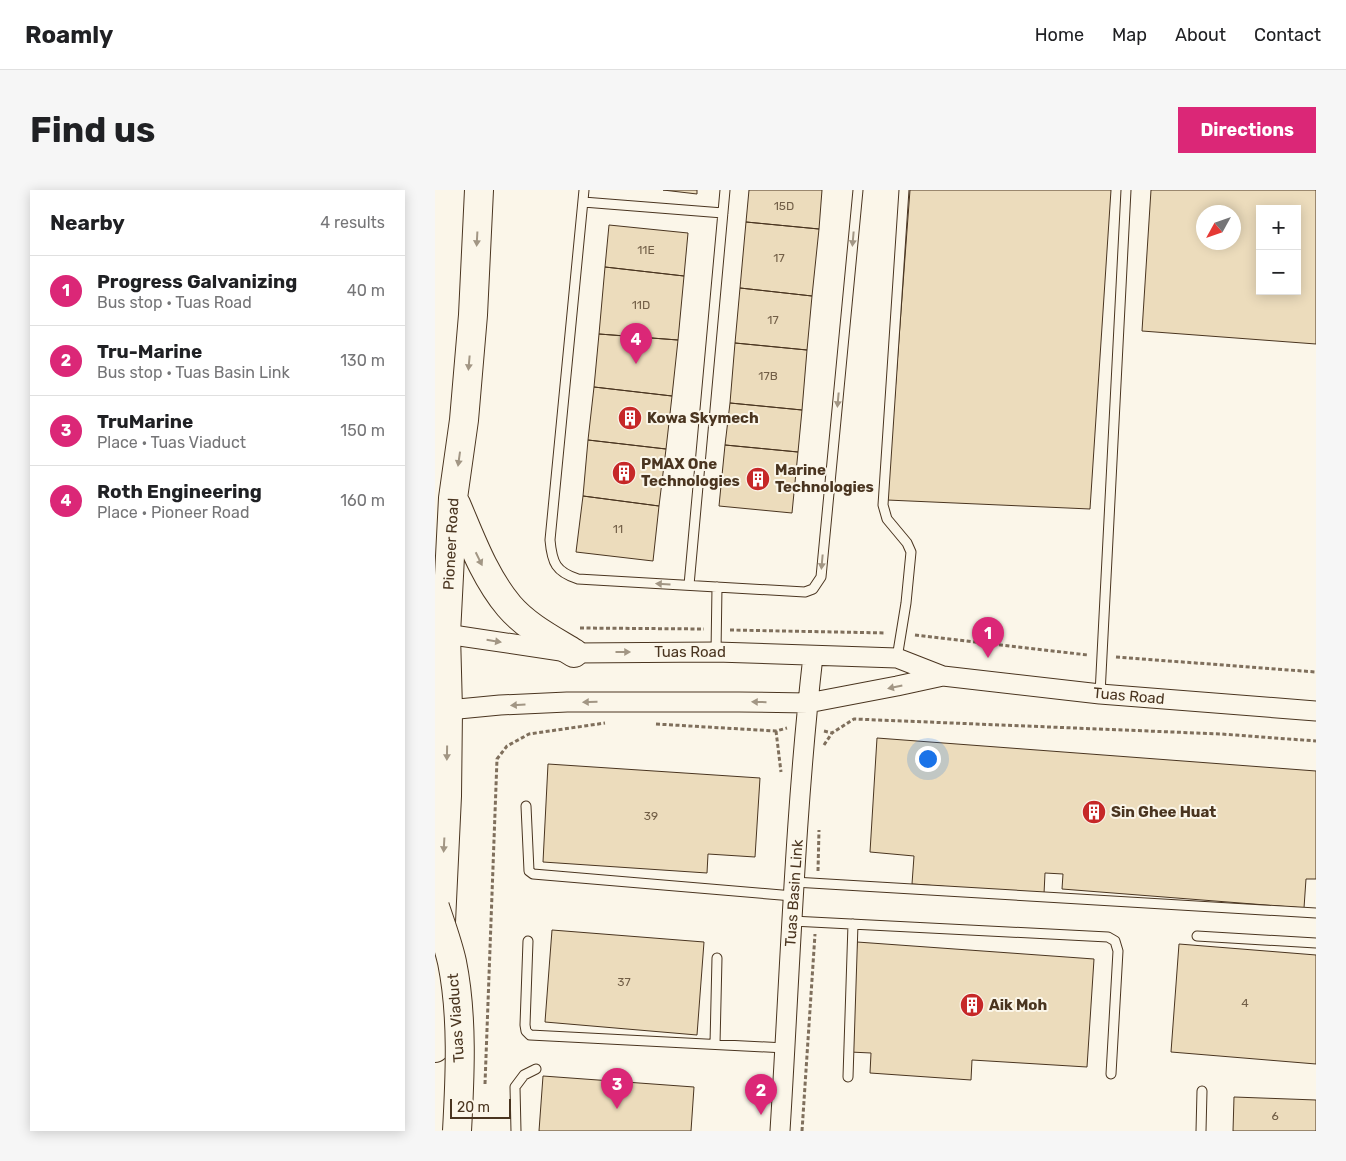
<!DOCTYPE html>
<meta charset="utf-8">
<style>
body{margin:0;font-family:Rubik,sans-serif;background:#f6f6f6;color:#202124}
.controls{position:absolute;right:15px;top:15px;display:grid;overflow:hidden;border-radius:0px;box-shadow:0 2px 12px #0003}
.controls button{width:45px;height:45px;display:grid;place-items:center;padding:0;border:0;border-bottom:1px solid #e0e0e0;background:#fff;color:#202124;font:25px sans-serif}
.compass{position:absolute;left:761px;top:15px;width:45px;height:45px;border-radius:50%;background:#fff;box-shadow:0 2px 12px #0003;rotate:230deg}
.scale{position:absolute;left:15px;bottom:12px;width:61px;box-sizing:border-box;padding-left:5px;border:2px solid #4a3520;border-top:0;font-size:14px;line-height:18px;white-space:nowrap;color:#4a3520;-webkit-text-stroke:4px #fbf6e9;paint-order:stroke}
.you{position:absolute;left:492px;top:568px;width:18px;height:18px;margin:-12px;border:4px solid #fff;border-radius:50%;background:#1a73e8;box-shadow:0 0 0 8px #1a73e833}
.badge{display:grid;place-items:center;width:32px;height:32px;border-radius:50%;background:#db2777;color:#fff;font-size:16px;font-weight:700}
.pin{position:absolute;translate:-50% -41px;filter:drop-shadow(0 1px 2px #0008)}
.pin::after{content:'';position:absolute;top:26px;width:18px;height:15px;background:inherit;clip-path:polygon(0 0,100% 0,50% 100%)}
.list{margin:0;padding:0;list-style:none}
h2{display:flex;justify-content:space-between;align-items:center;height:65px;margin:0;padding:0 20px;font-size:21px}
h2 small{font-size:16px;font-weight:400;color:#757577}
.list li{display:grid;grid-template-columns:32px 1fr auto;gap:15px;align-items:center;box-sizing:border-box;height:70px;padding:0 20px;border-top:1px solid #e0e0e0}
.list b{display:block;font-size:19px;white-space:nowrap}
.list p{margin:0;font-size:16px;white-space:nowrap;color:#757577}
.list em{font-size:16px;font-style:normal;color:#757577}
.map{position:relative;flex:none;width:881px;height:941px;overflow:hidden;border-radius:0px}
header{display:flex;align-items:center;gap:30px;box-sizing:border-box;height:70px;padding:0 25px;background:#fff;border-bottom:1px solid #e0e0e0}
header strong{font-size:24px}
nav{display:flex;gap:28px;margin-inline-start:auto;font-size:18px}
.intro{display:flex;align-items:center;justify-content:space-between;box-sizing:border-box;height:120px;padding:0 30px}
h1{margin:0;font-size:35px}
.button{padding:12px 22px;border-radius:0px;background:#db2777;color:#fff;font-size:18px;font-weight:700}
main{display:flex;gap:30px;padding:0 30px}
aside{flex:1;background:#fff;border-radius:0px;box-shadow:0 2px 12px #0003}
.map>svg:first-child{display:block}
</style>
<header>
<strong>Roamly</strong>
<nav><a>Home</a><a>Map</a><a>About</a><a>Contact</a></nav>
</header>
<div class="intro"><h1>Find us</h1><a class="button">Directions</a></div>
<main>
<aside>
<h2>Nearby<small>4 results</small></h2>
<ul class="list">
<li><span class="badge">1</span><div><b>Progress Galvanizing</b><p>Bus stop · Tuas Road</p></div><em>40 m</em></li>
<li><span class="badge">2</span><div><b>Tru-Marine</b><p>Bus stop · Tuas Basin Link</p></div><em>130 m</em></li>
<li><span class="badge">3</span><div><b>TruMarine</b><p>Place · Tuas Viaduct</p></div><em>150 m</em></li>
<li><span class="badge">4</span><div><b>Roth Engineering</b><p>Place · Pioneer Road</p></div><em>160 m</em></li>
</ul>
</aside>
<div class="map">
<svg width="881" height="941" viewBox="0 0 881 941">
<rect width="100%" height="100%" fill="#fbf6e9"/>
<path fill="#ecdcbc" stroke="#4a3520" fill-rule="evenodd" d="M228,0h34v4z
M314,0h73l-3,39 -73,-7z
M475,0h201l-21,319 -203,-9z
M716,0h165v154l-174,-13zM825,19h37v82h-37zM768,22h30v30h-30z
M311,32l73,7 -7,67 -72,-8z
M174,35l79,8 -4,43 -79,-9z
M170,77l79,9 -6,64 -79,-6z
M305,98l72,8 -5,54 -72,-7z
M164,144l79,6 -6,56 -78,-9z
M300,153l72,7 -5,60 -72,-7z
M159,197l78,9 -6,53 -78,-9z
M295,213l72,7 -4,42 -73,-7z
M153,250l78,9 -7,57 -76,-10z
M290,255l73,7 -6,61 -73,-7z
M148,306l76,10 -6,55 -77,-9z
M442,548l439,33v108h-10l-2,29 -242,-19 1,-15 -18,-1 -1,21 -132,-10 2,-28 -44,-4z
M113,574l212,14 -5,79 -47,-3 -1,19 -164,-11z
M117,740l152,12 -7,93 -152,-13z
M422,752l237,17 -7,108 -115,-7 -1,20 -101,-7 1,-20 -21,-1z
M744,754l137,11v109l-145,-12z
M108,886l151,11 -3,44h-152z
M799,907l82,3v31h-83z"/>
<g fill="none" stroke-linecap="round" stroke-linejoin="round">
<g stroke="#4a3520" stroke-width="11">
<path id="lane" d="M149,0l-34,350c2,23 6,32 28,39l227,13 8,-3 8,-12 37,-387
M148,12l140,11
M254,395l36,-395
M281,462l1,-65
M462,468l9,-55 5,-51 -4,-9 -20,-24 -4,-14 21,-315
M665,504l26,-504
M91,616l3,65 4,3 260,22
M359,692l522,31
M357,731l316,16 7,4 3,10 -7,123
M762,746l119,7
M93,751l-3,84 1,6 4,4 255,13
M280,854l2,-86
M413,887l5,-153
M81,941l-1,-44 9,-12 12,-6
M766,941l1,-40"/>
</g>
<g stroke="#4a3520" stroke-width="21">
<path id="street" d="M11,444l128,19 142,-1 181,6 46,18 157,18 216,17
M13,520l52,-5 67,-3h172l69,1 89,-17 46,-10
M345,941c10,-159 15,-318 33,-475"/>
</g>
<g stroke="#4a3520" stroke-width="30">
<path id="primary" d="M21,314c15,35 28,72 53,102 17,20 42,33 65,47
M0,858l12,-252 1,-86 -2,-76 7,-136 11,-78 9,-105 6,-125"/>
</g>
<path stroke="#7f6f5c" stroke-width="3" stroke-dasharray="4 2.5" stroke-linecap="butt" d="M145,438l124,1
M295,440l156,3
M480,445l173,20
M681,467l200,15
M221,534l120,7 11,-3
M341,541l5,41
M389,541l8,2 22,-14 367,15 95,7
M389,555l8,-12
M383,681l1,-41
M50,894l12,-325 10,-13 22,-12 76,-11
M367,941l13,-197"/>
<use href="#lane" stroke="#fbf6e9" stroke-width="9"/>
<use href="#street" stroke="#fbf6e9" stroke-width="19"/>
<use href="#primary" stroke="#fbf6e9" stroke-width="28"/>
<g stroke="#4a3520" stroke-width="30" stroke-linecap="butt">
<path id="primary-bridge" d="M0,717c6,18 13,37 17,55 11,54 8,115 5,169"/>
</g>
<use href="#primary-bridge" stroke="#fbf6e9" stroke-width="28"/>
</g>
<defs><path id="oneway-solid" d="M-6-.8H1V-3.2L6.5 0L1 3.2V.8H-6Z" transform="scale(1.25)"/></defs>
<g fill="#a29684">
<use href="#oneway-solid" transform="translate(42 49) rotate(93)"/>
<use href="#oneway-solid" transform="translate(418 49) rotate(95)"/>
<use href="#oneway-solid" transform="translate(34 173) rotate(95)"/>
<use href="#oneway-solid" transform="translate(403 210) rotate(95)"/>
<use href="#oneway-solid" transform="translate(24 269) rotate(98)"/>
<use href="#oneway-solid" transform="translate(44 369) rotate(64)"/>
<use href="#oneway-solid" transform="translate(387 372) rotate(95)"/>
<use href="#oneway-solid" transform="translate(228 394) rotate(-177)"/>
<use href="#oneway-solid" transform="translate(59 451) rotate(9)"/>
<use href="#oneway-solid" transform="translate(188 462)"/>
<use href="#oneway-solid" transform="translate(460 497) rotate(168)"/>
<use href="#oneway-solid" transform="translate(155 512) rotate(179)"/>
<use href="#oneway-solid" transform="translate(324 512) rotate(-179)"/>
<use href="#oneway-solid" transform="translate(83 515) rotate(177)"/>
<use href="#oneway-solid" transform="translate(12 563) rotate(91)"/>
<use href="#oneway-solid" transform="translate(9 655) rotate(93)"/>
</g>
<defs>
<g id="building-disc" transform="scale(1.25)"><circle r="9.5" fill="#c62828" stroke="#fbf6e9"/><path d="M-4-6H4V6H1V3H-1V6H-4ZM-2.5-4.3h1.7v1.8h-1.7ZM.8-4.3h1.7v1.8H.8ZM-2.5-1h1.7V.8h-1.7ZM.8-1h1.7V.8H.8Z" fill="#fff"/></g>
</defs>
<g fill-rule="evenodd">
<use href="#building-disc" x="195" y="228"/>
<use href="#building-disc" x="189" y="283"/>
<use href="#building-disc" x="323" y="289"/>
<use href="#building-disc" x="659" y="622"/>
<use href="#building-disc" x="537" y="815"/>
</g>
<g text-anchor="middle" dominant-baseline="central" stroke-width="4" stroke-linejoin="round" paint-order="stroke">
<g font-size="12" fill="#725f47">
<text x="349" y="16">15D</text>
<text x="211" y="60">11E</text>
<text x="344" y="68">17</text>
<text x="206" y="115">11D</text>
<text x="338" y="130">17</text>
<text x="333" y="186">17B</text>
<text x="183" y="339">11</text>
<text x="216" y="626">39</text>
<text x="189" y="792">37</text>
<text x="810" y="813">4</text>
<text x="840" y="926">6</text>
</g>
<g font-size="15" font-weight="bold" fill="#4a3520" stroke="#fbf6e9" text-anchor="start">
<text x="212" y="228">Kowa Skymech</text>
<text x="206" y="274">PMAX One<tspan x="206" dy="17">Technologies</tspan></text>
<text x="340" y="280">Marine<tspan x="340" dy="17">Technologies</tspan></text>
<text x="676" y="622">Sin Ghee Huat</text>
<text x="554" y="815">Aik Moh</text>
</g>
<g font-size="15" fill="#4a3520" stroke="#fbf6e9">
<text transform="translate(16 354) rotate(-87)">Pioneer Road</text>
<text x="255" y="462">Tuas Road</text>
<text transform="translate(694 506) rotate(5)">Tuas Road</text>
<text transform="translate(359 703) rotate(-86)">Tuas Basin Link</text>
<text transform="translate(21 828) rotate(-94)">Tuas Viaduct</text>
</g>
</g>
</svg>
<div class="controls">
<button>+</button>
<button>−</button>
</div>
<svg class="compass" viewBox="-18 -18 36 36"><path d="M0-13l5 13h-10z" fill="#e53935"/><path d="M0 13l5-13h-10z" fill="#757577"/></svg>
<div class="scale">20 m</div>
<div class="you"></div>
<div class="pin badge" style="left:553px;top:468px">1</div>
<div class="pin badge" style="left:326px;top:925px">2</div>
<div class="pin badge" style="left:182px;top:919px">3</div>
<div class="pin badge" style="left:201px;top:174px">4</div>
</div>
</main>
